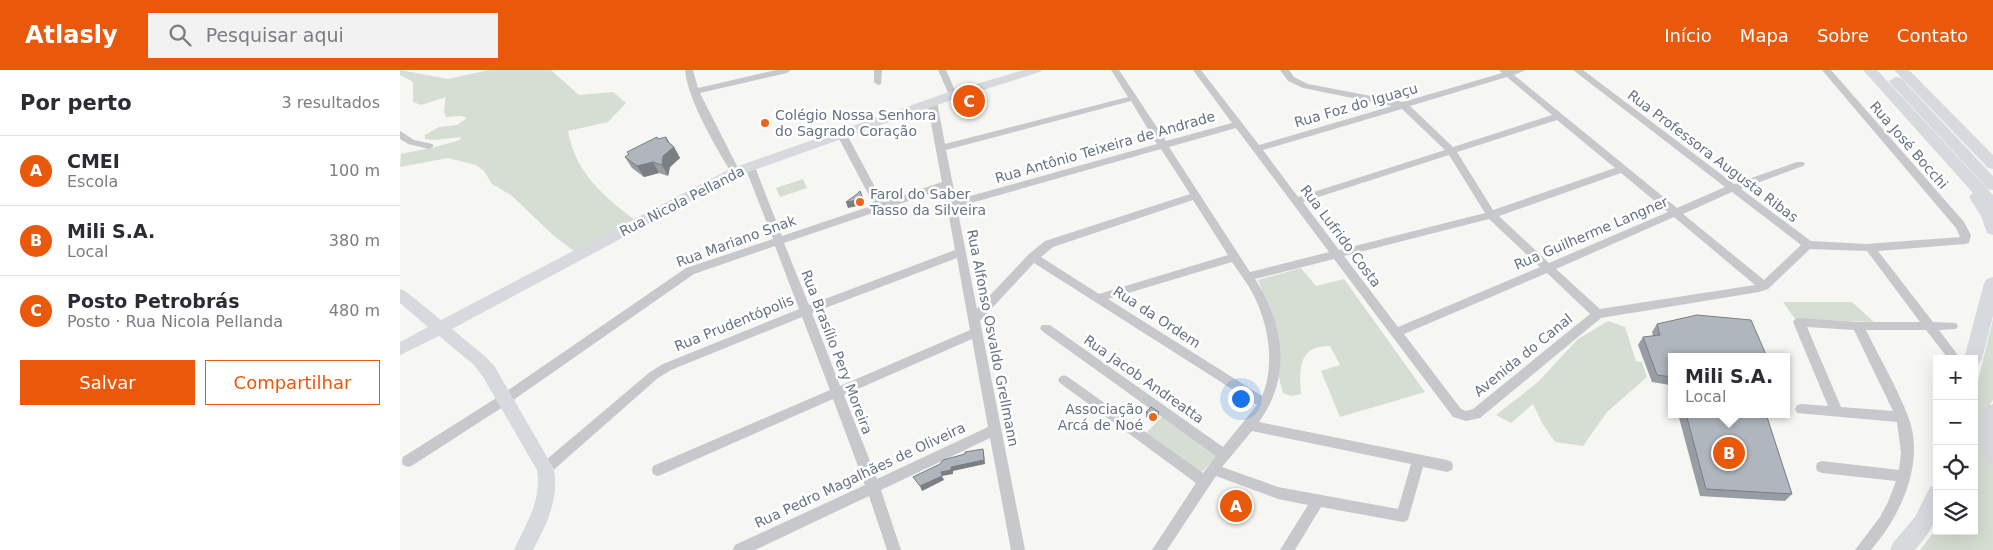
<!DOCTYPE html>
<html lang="pt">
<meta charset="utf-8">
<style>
body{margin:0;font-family:"DejaVu Sans",sans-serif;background:#f2f2f3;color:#2b2b33}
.controls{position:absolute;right:15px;bottom:15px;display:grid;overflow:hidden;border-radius:0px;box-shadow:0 5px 20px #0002}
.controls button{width:45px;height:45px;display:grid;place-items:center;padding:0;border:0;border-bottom:1px solid #e1e1e2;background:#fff;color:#2b2b33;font:25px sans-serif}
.you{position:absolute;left:840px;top:328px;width:18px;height:18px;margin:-12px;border:4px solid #fff;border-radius:50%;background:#1a73e8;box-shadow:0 0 0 8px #1a73e833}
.badge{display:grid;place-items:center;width:32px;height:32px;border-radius:50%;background:#ea580c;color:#fff;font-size:16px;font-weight:700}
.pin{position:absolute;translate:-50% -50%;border:2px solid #fff;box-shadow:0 1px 5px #0006}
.popup{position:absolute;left:1268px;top:283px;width:122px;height:65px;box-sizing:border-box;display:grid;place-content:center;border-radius:0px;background:#fff;filter:drop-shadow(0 1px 4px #0005);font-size:16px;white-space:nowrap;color:#7c7c81}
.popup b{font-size:19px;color:#2b2b33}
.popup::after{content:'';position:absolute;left:50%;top:100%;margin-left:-10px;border:10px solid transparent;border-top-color:#fff}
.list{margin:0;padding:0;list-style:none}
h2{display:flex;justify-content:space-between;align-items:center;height:65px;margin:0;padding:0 20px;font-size:21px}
h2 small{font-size:16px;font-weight:400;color:#7c7c81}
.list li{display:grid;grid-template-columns:32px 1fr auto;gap:15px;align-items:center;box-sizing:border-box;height:70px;padding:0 20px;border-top:1px solid #e1e1e2}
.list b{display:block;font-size:19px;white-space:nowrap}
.list p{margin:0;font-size:16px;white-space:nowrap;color:#7c7c81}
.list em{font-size:16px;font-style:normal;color:#7c7c81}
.actions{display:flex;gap:10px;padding:15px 20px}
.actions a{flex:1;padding:11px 0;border:1px solid #ea580c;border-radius:0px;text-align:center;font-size:18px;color:#ea580c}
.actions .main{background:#ea580c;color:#fff}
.icon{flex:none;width:28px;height:28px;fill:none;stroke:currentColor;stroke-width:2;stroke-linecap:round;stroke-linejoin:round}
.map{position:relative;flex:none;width:1593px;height:480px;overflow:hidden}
header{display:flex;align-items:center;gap:30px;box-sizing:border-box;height:70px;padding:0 25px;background:#ea580c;color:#fff}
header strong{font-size:24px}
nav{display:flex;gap:28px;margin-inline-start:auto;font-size:18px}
.search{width:350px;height:45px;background:#f2f2f3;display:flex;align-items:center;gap:12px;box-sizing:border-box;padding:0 18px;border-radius:0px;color:#7c7c81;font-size:19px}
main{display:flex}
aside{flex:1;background:#fff}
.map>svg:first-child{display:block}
</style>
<header>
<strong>Atlasly</strong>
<div class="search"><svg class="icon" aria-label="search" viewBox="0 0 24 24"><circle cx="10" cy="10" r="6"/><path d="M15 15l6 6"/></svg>Pesquisar aqui</div>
<nav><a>Início</a><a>Mapa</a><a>Sobre</a><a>Contato</a></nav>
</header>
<main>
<aside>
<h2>Por perto<small>3 resultados</small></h2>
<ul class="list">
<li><span class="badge">A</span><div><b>CMEI</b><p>Escola</p></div><em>100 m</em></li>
<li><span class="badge">B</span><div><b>Mili S.A.</b><p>Local</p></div><em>380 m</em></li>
<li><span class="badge">C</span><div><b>Posto Petrobrás</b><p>Posto · Rua Nicola Pellanda</p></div><em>480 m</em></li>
</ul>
<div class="actions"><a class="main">Salvar</a><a>Compartilhar</a></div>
</aside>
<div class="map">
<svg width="1593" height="480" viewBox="0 0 1593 480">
<rect width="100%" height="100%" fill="#f6f6f2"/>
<path fill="#d6ded3" d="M0,0l48,9 41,-9h62l28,25 34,-3 13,11 -18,19 -40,9c7,41 35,65 67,89l-61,31 -20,-15 -43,-41 -19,-11 -8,-13 -8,-6 -28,-7 -48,9 1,-13 34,-7 25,-7 1,-3 -26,3 -10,-1v-4l14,-8 18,-2 10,-7 -6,-2 -15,1 -2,-6 2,-14 -25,8 -8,-3v-20l-13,-7z
M403,109l4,9 -27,9 -4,-9z
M901,198l15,18 28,-7 81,113 -85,25 -19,-46 19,-6 -10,-19c-32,-1 -31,24 -29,48l-10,2 -8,-3c-11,-38 -11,-77 -25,-113z
M1383,232h69l22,20 -79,-3z
M1593,249v81l-10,14 10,51v85h-73l17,-22v3h37v-134z
M1208,251l17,6 11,34 6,1 5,15 -40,35 -24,34 -28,-4 -13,-19 -9,-19 -22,19 -15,-8 42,-33 40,-43z
M764,345l55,39 -18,19 -55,-40z"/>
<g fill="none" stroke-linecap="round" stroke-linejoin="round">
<path fill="#c6c8cc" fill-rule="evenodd" d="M285,0h8l5,18 78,-18h15l-4,3 -87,20 40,79 -2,2h-6c-16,-27 -44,-73 -47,-104z
M474,0h8l-1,14 -3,1 -4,-3z
M538,0h8l11,25 -1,2h-6z
M711,0h8l47,71 66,-18 -39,-53h8l58,75 133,-39 -89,-18 -15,-7 -8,-11h9l5,7 14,7 95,18 99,-29 -3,-3h27l-12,5 163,133 48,-21 -152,-117h10l151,114 63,-22h6l2,2 -2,2 -62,23 70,52 55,3 94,-7 -4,-9 -134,-158h9l133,152 7,13 -2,8 -4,1 -87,7 55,71 23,1 2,3 -2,3 -17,1 18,24 -2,3h-8l-21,-27h-60c14,29 31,57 42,86 18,46 -7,99 -37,134h-16l25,-33 8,-15 8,-21 -74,-8 -5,-2 -1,-4 1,-4 5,-2 77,9 2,-17 -4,-31 -100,-9 -2,-4 2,-4 4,-1 27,2 -35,-84 2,-3 4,-1 59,4h62l-53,-71 -57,-2 -42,40 -9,3 -158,26 -121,100 -14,3 -13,-4 -119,-158 -79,20c29,46 37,97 4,143l188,38 5,2 1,4 -1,4 -5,2 -24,-5 -15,53 -5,2 -82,-15 -26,43h-15l28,-45 -30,-6 -62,-23 -49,74h-15l44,-67 -136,-100 -2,-3 2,-3 4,-2 4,2 135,96 13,-17 -174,-125 -2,-3 2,-3h8l173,122 34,-42 -223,-142 -54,58 45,229h-14l-21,-112 -109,52 20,60h-14l-18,-54 -114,54h-22l2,-5 130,-60 -32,-86 -170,75 -5,2 -5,-2 -1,-4 1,-4 177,-76 -28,-73 -131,53 -13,8 -108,95 -5,2 -5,-2 -1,-4 1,-4 110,-93 13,-8 136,-55 -24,-63 -81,28 -185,129 -96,62 -5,2 -5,-2 -1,-4 1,-4 98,-62 185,-127 87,-29 -28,-72 2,-2h6l2,2 27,69 92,-31 -38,-72 2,-2 3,-1 5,3 37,69 59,-20 -15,-80 2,-2h6l2,2 8,42 183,-47zM1107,7l45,38 -99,32 -43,-41zM731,31l26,43 -201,56 -10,-50zM1002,39l43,41 -147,47 -35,-47zM1157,50l58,48 -122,42 -36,-58zM836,58l93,124 -79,20 -81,-125zM761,79l29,45 -145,47 -16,13 -52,55 -20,-102zM1049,85l36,58 -146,37 -36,-48zM1221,103l47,39 -119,51 -50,-47zM544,119l11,61 -146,55 -25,-62zM1332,122l69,53 -37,35 -81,-66zM793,130l35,55 -129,39 -58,-37 12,-10zM1274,147l81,68 -155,24 -44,-40zM1089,149l51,48 -142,60 -54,-71zM557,188l13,72 -130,56 -28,-73zM832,192c8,12 17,23 23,36 14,29 20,68 7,98l-154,-97zM1147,203l43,41 -117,95 -7,2 -5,-2 -57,-75zM1407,257l47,3 39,81 -52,-4zM572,269l16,88 -111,52 -33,-84zM852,361l159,33 -13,45 -120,-22 -56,-20z
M0,61l14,9 18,4 2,2 -5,3 -21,-5 -8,-5z"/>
<path fill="#d6dadf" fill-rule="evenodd" d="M624,0h18l-2,2 -83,26 -217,77 -288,154 34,28 9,10 59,102c5,30 -7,55 -21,81h-19c12,-27 28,-48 23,-80l-54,-93 -9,-12 -35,-29 -39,19v-13l28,-15 -28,-24v-14l5,2 36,29 289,-151 219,-77z"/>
<path fill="#d6dadf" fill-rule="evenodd" d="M1463,0h14l116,125v40l-6,-2 -6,-17 -12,-19 4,-4z
M1494,0h15l84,85v14l-5,-1z
M1496,7l5,1 92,98v14l-5,-1 -97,-105 -2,-3z
M1593,207v39l-11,43 -3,5 -5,2v-7h-10l20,-76 3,-4z
M1593,334v61l-7,-3c-9,-19 -10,-37 0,-56z
M1537,415c0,34 1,38 -22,65h-25l3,-7 22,-26 15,-30z"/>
</g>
<path fill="#979da3" d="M266,67l4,7 4,3 6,11 -10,9 -2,9 -9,-3 -15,4 -12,-9 -7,-11 4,-2 -2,-3z
M1257,254l15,33v32l-2,-4 -18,-3 -14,-37 5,-8 10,-1 -1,-4z
M746,342l13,5 -5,6 -8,-6z
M1278,344h88l26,80 -7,7 -85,-5z"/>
<path fill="#7b7f84" d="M266,67l6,10h2l6,11 -10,9 -2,9 -6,-11 5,-24z
M253,92l6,11 -15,4 -7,-11z
M463,129l3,5 -18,4 -2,-6z
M759,342v5l-5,6v-5z
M583,379l1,4 1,11 -32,7v3l-11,2 2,4 -22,11 -2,-5 21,-14 10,-5z"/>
<path fill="#b0b6bd" stroke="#7b7f84" d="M257,67l1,2 8,-2 1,4 7,6 -11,9 -1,9 -9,-3 -16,4 -12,-9 4,-3 -2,-2z
M460,121l3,8 -17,3 11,-8z
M1297,245l54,5 16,37h-95v20l-15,-2 -14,-38 17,-2 -3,-11z
M751,337l8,5 -5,6 -8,-6z
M1286,344h80l26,80 -86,-5z
M583,379l1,11 -33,7v3l-10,2 1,4 -22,10 -7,-9 27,-13 3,-4 22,-6v-2z"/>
<g fill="#e9661f" stroke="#fff" stroke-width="2">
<circle cx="365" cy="53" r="5"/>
<circle cx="460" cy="132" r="5"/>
<circle cx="753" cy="347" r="5"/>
</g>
<g text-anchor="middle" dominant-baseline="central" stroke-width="5" stroke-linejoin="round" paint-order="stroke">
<g font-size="14" fill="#647285" stroke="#fff">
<text transform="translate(956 35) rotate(-16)">Rua Foz do Iguaçu</text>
<text transform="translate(1509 75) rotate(49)">Rua José Bocchi</text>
<text transform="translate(705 77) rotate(-16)">Rua Antônio Teixeira de Andrade</text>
<text transform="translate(1313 86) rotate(37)">Rua Professora Augusta Ribas</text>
<text transform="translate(282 131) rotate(-27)">Rua Nicola Pellanda</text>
<text transform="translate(1191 163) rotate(-23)">Rua Guilherme Langner</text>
<text transform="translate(941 166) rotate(53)">Rua Lufrido Costa</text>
<text transform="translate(336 171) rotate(-20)">Rua Mariano Snak</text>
<text transform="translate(757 247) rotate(33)">Rua da Ordem</text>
<text transform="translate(334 253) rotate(-22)">Rua Prudentópolis</text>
<text transform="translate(593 268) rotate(79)">Rua Alfonso Osvaldo Grellmann</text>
<text transform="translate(437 282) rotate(69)">Rua Brasílio Pery Moreira</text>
<text transform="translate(1123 285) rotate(-39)">Avenida do Canal</text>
<text transform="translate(744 309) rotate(35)">Rua Jacob Andreatta</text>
<text transform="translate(460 405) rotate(-25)">Rua Pedro Magalhães de Oliveira</text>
</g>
<g font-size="14" fill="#647285" stroke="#fff" text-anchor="start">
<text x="375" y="45">Colégio Nossa Senhora<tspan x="375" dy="16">do Sagrado Coração</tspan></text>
<text x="470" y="124">Farol do Saber<tspan x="470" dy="16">Tasso da Silveira</tspan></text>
<text x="743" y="339" text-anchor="end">Associação<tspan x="743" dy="16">Arcá de Noé</tspan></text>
</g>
</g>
</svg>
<div class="controls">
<button>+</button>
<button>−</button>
<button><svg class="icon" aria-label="locate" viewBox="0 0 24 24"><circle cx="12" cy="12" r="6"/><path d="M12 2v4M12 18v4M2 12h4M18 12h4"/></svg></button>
<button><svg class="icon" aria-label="layers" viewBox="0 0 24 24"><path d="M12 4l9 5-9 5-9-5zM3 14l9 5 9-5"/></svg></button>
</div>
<div class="you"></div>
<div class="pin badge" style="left:836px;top:436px">A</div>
<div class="pin badge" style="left:1329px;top:383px">B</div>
<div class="popup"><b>Mili S.A.</b>Local</div>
<div class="pin badge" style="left:569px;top:31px">C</div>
</div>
</main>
